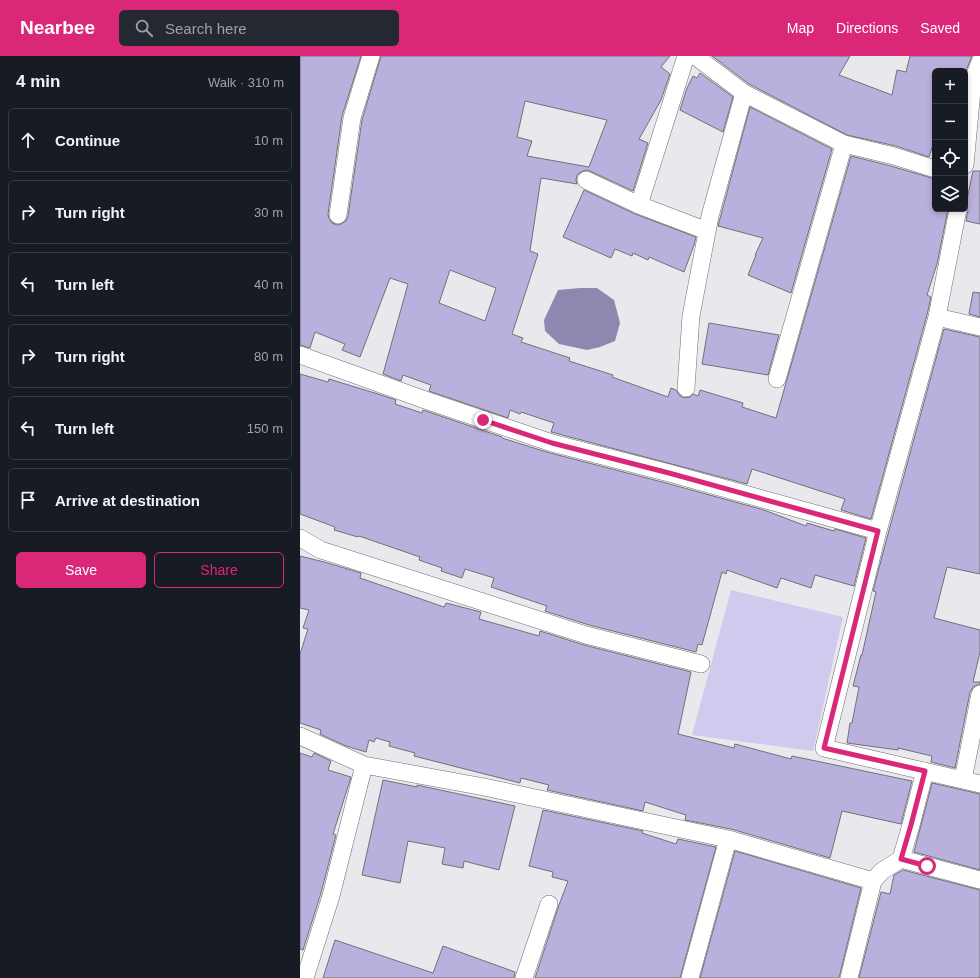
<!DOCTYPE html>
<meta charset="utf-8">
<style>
body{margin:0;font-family:Arial,sans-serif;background:#242831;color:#f1f3f6}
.controls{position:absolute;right:12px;top:12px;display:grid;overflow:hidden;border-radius:6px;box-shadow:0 2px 6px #0003}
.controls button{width:36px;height:36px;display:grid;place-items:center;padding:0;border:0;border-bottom:1px solid #363941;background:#171b24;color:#f1f3f6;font:20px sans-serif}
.stop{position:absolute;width:12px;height:12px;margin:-9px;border:3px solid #db2777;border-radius:50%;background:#fff}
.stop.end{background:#db2777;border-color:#fff;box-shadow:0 1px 4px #0008}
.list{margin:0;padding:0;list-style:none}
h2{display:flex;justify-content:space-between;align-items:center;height:52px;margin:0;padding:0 16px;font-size:17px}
h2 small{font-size:13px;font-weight:400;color:#9ea1a6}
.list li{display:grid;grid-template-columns:26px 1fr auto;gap:12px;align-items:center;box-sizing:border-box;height:64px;margin:0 8px 8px;padding:0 8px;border:1px solid #363941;border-radius:6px}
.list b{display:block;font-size:15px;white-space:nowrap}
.list em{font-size:13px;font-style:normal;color:#9ea1a6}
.actions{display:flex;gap:8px;padding:12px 16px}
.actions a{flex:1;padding:9px 0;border:1px solid #db2777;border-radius:6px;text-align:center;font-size:14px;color:#db2777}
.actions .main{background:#db2777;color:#fff}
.icon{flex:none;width:22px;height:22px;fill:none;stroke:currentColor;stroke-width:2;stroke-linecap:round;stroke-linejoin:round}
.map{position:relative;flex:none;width:680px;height:922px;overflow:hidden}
header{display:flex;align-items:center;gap:24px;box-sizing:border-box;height:56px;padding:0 20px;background:#db2777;color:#fff}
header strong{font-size:19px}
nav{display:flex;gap:22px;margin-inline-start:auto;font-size:14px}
.search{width:280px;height:36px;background:#242831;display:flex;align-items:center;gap:10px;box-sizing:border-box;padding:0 14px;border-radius:6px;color:#9ea1a6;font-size:15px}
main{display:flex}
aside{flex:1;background:#171b24}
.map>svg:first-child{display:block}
</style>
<header>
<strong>Nearbee</strong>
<div class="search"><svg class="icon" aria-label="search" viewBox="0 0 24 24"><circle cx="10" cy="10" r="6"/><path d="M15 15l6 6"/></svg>Search here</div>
<nav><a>Map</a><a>Directions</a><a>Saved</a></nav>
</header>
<main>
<aside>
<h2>4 min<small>Walk · 310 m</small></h2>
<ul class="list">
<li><svg class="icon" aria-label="ahead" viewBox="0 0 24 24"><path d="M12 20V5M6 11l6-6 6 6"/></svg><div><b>Continue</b></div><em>10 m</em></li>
<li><svg class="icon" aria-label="right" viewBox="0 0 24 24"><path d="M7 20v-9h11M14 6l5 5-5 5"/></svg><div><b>Turn right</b></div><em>30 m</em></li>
<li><svg class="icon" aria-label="left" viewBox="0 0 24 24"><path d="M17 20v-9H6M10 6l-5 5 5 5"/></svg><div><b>Turn left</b></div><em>40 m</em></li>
<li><svg class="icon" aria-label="right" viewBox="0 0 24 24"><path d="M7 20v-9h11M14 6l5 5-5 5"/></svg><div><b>Turn right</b></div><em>80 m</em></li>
<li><svg class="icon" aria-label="left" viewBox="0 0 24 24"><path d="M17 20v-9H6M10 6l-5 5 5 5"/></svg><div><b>Turn left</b></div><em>150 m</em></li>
<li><svg class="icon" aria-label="arrive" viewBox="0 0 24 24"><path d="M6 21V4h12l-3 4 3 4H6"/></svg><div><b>Arrive at destination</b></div></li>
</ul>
<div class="actions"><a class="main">Save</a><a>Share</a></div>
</aside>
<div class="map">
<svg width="680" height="922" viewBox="0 0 680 922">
<rect width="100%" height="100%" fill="#e9e8ed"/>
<path fill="#d1c9ee" d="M431,534l112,27 -30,134 -121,-16z"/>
<path fill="#9087b1" d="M280,232h17l17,12 6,23 -5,18 -15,6 -13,3 -28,-6 -14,-13 -1,-11 14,-30z"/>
<path fill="#bab0dd" stroke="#727175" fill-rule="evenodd" d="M0,0h61l-19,60 -14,98 1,4 3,5 5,2 4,-1 5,-3 2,-5 14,-96 19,-64h289l-9,11 9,7 -9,26 -22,39 9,4 -15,48 -43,-20 -4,-1 -5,2 -4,3 -1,5 1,4 -36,-6 -11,73 8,3 -26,80 11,4 -2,4 49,16 -1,3 44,14 -1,2 56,20 3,-9 5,2 4,6 5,2 5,-1 3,-3 5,2 2,-6 43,13 -1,4 34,11 75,-262 40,10 44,13v30h13l-11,55 -10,31 4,2 -4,18 -56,204 -30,-9 4,-11 -93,-30 -5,15 -192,-51 -4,-1 3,-9 -33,-11 -1,2 -10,-4 -2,8 -79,-27 2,-6 -28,-10 -2,6 -18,-7 25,-90 -18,-6 -30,79 -18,-7 3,-6 -30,-12 -5,16 -10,-3zM225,45l82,19 -18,47 -62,-11 5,-15 -15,-4zM150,214l46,18 -11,33 -46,-18z
M412,0h138l-11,19 53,20 5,-25 9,2 4,-16h62l-7,17v-2h-30v68l-6,18 -33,-11 -49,-11 -98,-51z
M400,17l33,24 -10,35 -43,-22 7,-22 6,-12 4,2z
M450,51l82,42 -41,144 -43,-18 8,-20h-1l8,-17 -45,-12z
M673,115h7v53l-14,-3 2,-10 -2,-7z
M284,134l51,24 61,23 -2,8 -10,27 -35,-15 -1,3 -15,-7 -1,3 -17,-7 -4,9 -48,-21z
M673,236l7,1v24l-11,-3z
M409,267l70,12 -11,40 -66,-11z
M644,273l36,8v237l-33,-7 -13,51 46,12v22l-7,30h7v2l-7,3 -3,5 -15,76 -24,-6 1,-6 -34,-8v2l-51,-7 3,-20h2l7,-36 -6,-1 8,-31h1l14,-63 -3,-1 15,-57z
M0,318l28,8 1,-3 49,15 18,6 -1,4 27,9 1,-3 79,27v1l48,15 116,30 98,27 42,16 1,-3 27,8 1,-2 31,9 -12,48 -39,-11 -4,13 -30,-10 -4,10 -50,-18 -1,4 -4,-2 -20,73 -4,-1 -2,8 -107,-27 -44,-14 2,-5 -56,-19 3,-9 -29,-9 -3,9 -21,-7 1,-3 -23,-8 1,-3 -61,-21 -1,1 -24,-7 1,-3 -35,-13z
M0,500l24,6 37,11 -1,5 84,29 2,-4 35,9 -2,7 60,17 1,-5 44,14 107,27 -13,62 56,14 1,-4 56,15 1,-3 120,25 -11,43 -59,-13 -12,47 -99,-29 -46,-9 1,-5 -41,-13 -2,9 -96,-21 2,-5 -28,-7 -1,5 -106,-27 1,-3 -26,-7 1,-4 -14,-4 -2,4 -5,-2 -3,12 -20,-6 -26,-12 1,-4 -21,-7v-69l8,-25 -5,-1 6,-18 -9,-2z
M0,697l12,4 2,-4 17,8 -3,9 23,7 -18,57 3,1 -15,58 -18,57 -3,-1z
M83,724l34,7v-2l98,21 -16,64 -35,-9 -1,7 -21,-4 3,-16 -37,-7 -8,42 -38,-8z
M632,727l48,11v76l-66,-18z
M243,754l100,21 -1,2 34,11 2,-5 38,8 -36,131h-145l24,-73 9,-24 -16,-4 1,-5 -24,-6z
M435,795l126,37 -22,90h-139z
M603,814l77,20v88h-121l22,-86 9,2 4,-19z
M35,884l98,33 10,-27 72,26 -1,6h-191z"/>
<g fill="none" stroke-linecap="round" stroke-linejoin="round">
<g stroke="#706f73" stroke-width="18">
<path id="minor" d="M395,0l49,37 100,51 50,12 41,13
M665,109l8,-85 7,-18
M286,124l53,25 68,26
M339,149l47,-149
M38,159l14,-97 19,-62
M637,261l43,10
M0,299l128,46 124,42 117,30 209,58 -54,217 156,36
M477,323l67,-235
M386,332l5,-72 19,-100 34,-123
M578,475l59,-214 21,-108
M0,482l21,12 265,85 115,29
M0,680l64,29 120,22 244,52 145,42
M663,724l17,-86
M601,803l79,21
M5,922l26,-82 33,-131
M224,922l25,-74
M390,922l38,-139
M549,922l24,-97 9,-10 19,-12 10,-34 14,-54"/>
</g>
<use href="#minor" stroke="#fff" stroke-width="17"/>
</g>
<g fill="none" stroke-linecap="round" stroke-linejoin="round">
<path stroke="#db2777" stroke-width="5" d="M183,364l69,23 117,30 209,58 -54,217 101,23 -14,54 -10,34 26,7"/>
</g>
</svg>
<div class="controls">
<button>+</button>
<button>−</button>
<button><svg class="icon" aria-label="locate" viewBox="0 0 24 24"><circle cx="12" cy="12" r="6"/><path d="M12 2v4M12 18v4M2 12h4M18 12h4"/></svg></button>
<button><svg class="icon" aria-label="layers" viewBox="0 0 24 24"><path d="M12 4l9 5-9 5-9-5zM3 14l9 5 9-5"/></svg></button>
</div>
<div class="stop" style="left:627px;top:810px"></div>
<div class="stop end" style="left:183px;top:364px"></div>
</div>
</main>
